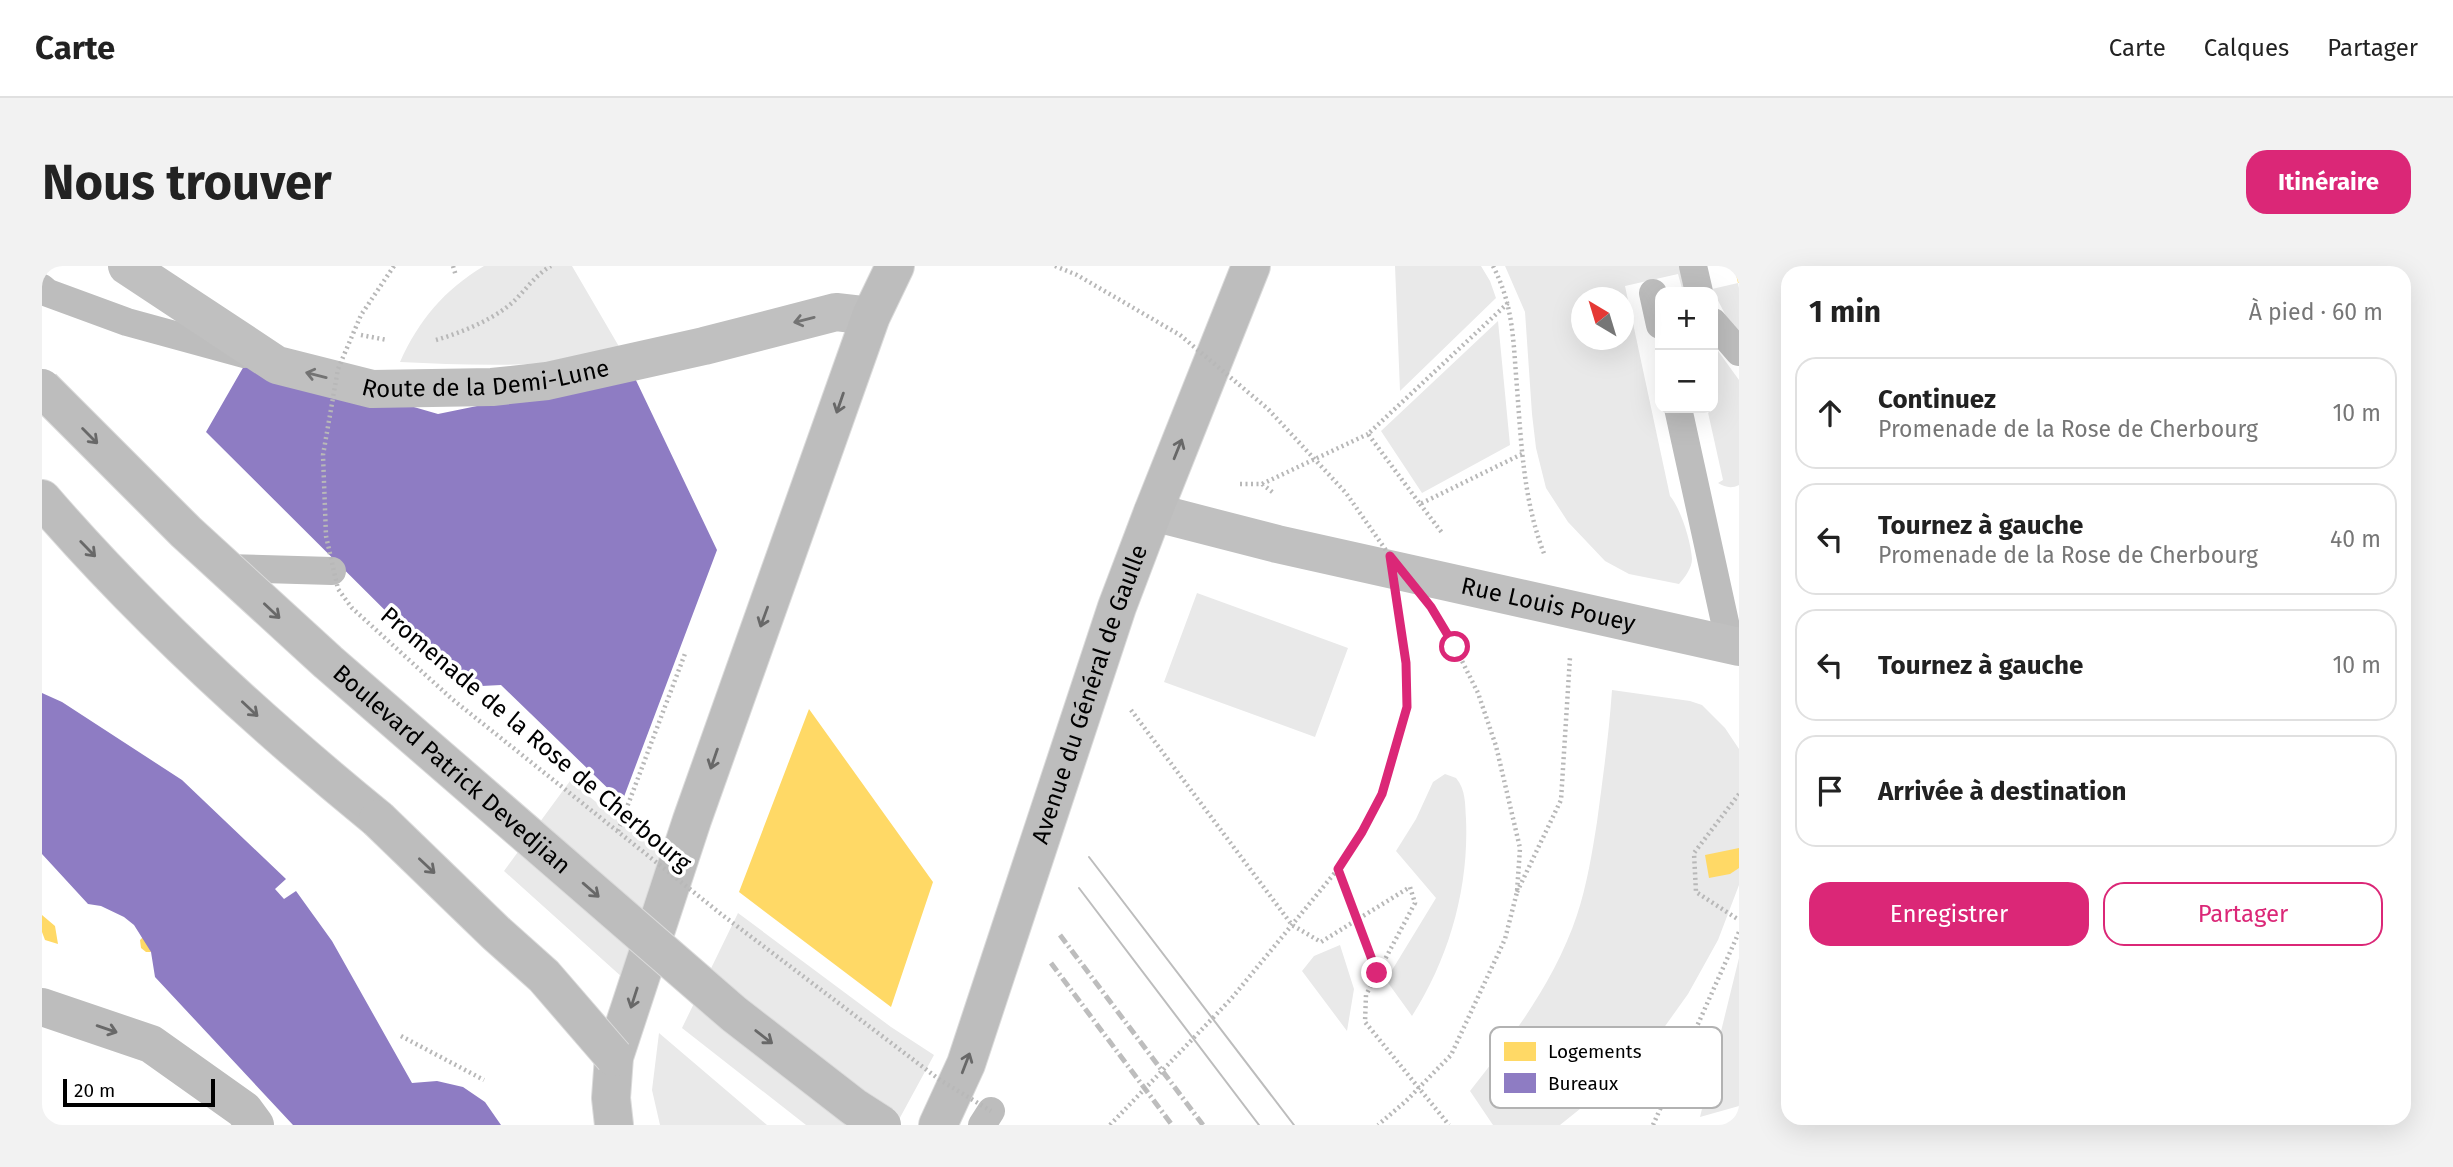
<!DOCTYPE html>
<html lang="fr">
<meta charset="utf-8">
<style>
body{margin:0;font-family:"Fira Sans",sans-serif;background:#f2f2f2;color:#222}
.controls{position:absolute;right:21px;top:21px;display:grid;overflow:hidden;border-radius:14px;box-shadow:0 7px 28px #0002}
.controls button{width:63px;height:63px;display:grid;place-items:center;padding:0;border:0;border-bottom:2px solid #e0e0e0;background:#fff;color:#222;font:35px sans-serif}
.compass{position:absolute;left:1529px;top:21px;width:63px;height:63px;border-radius:50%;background:#fff;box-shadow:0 7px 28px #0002;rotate:322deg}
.scale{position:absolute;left:21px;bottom:18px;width:152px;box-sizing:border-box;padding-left:7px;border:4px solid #000;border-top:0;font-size:19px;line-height:24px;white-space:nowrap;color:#000;-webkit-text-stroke:5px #fff;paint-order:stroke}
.stop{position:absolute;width:21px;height:21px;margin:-16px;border:5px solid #db2777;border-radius:50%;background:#fff}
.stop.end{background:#db2777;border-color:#fff;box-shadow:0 2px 7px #0008}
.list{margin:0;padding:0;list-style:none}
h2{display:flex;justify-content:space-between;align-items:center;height:91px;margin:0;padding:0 28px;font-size:30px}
h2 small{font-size:23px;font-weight:400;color:#767676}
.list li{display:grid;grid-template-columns:46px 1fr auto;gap:21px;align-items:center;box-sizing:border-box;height:112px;margin:0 14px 14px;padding:0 14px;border:2px solid #e0e0e0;border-radius:21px}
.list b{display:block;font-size:26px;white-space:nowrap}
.list p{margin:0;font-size:23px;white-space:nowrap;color:#767676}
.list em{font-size:23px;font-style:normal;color:#767676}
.actions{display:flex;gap:14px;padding:21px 28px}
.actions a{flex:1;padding:16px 0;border:2px solid #db2777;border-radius:21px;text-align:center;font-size:24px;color:#db2777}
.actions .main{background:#db2777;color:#fff}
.icon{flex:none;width:38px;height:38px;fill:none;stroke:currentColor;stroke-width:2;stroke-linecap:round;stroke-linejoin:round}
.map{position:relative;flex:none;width:1697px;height:859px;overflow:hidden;border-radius:21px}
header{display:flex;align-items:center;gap:42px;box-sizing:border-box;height:98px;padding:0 35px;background:#fff;border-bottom:2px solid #e0e0e0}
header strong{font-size:33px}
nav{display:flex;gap:38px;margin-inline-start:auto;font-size:24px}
.intro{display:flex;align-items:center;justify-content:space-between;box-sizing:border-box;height:168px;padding:0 42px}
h1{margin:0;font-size:49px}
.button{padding:18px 32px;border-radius:21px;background:#db2777;color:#fff;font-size:24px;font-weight:700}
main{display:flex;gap:42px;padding:0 42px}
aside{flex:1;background:#fff;border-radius:21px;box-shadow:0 7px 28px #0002}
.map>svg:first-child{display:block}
</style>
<header>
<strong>Carte</strong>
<nav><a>Carte</a><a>Calques</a><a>Partager</a></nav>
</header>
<div class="intro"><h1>Nous trouver</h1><a class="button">Itinéraire</a></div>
<main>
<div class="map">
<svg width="1697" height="859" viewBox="0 0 1697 859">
<rect width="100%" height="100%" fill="#fff"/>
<path fill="#e9e9e9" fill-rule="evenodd" d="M442,0h88l49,84c-72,20 -147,15 -221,12 19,-42 44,-72 84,-96z
M1353,0h86l9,15 6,17 -96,93z
M1463,0h175l7,26h-4l-5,-18 -53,12 45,210c11,13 21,46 22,63 0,9 -7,18 -13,25l-50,-10 -24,-13 -37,-39 -22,-34 -10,-40 -4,-34 -7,-102zM1540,32h42v42h-42z
M1696,17l1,5v45l-13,-17 -14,-27z
M1456,55l12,124 -88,48 -41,-62z
M1671,78l26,36v105c-8,4 -14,2 -21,-2l5,-3 -16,-72h6z
M1155,327l151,55 -33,89 -151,-55z
M1570,424l78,11 12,4 23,23 14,21v136l-21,55 -30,54 -25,35 -47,51 -56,45h-67l-23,-34c42,-53 85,-110 107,-176 10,-30 15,-62 20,-93 6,-45 12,-88 15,-132z
M1403,508l11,4c10,12 9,26 10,41 3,69 -17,139 -54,197l-26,-36 50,-82 -40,-47 20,-32 17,-37z
M528,515l92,74 -39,123 -119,-107z
M696,647l153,114 43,28 -38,70h-90l-124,-97z
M1298,679l14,44 -7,42 -45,-60 12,-15z
M1697,692v148l-39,11z
M617,767l108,92h-107l-8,-35z"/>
<path fill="#ffd966" d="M1692,0h5v17h-1z
M767,443l124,173 -42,125 -152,-115z
M1697,582v20l-9,6 -21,4 -4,-23z
M0,649l13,11 3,18 -13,-4 -3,-8z
M101,671l5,7 3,8h-5l-5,-4 -1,-8z"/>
<path fill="#8e7cc3" d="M206,93l190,55 195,-40 84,176 -95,252 -121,-117 -39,2 -256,-255z
M0,427l20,9 120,78 104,99 -11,10 9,10 12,-8 36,50 80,142 25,-2 26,6 22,15 16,23h-208l-138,-148 -4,-25 -17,-27 -10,-8 -23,-11 -13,-2 -46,-50z"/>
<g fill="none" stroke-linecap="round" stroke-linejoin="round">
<g stroke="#dbdbdb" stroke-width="40">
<g id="primary">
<path d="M0,233c101,117 216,222 336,320"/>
<path d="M572,859l-3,-27 3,-41 78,-237 179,-504 24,-50"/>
<path id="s3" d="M896,859l28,-61 151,-457 36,-95 98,-246"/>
</g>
</g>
<path stroke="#b8b8b8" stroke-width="4.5" stroke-dasharray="2 3.5" stroke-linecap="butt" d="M411,0l3,10
M1451,0c19,37 20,68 23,109 5,60 6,124 29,181
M1466,37l-140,131 52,70 102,-50
M319,69l26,5
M394,74c24,-7 51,-18 71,-33 16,-12 26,-31 44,-41
M1198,218h22l106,-50
M1220,218l13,10
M1378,238l23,30
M1089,444l161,215 29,17 89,-55 5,16 -49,92 -1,27 84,103
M1697,528l-45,59 2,39 43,28
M576,565l68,-180
M1296,603l39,104
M1475,626l44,-92 9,-143
M359,770l83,44
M1611,859l86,-193"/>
<path stroke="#bdbdbd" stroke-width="28" d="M1651,0l6,26
M0,22l6,5 79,29 117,32
M1611,27l7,32
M1671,56l26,30
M1636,142l52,237
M183,302l107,3
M940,859l9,-14"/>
<path stroke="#bdbdbd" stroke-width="38" d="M0,741l109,37 93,66 11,15"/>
<g stroke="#c0c0c0" stroke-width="38">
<path id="s1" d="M85,0l150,99 95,24 120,-2 55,-6 157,-35 132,-34 35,4"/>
<path id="s2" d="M1111,246l124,32 462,103"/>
</g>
<use href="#primary" stroke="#bdbdbd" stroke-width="38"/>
<path stroke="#bdbdbd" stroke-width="2" d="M1047,591l205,268
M1037,622l180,237"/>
<path stroke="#bdbdbd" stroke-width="5" stroke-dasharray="10 3.5 2 3.5" stroke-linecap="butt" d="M1018,669l143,190
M1009,697l121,162"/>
<g stroke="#dbdbdb" stroke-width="40" stroke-linecap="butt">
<g id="primary-bridge">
<path id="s4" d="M0,122l144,144 142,130 406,352 120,93 28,18"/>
<path d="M336,553l119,115 47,42 70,81"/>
</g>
</g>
<path stroke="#b8b8b8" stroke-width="4.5" stroke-dasharray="2 3.5" stroke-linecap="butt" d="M352,0l-33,49 -23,54 -15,86 3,81 12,53 14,19 100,91 269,215 219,166 51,31
M1013,0l22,9 103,60 88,74 78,84 44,63 41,51 24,40 23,46 18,53 24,102 -3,44 -12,47 -54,116 -45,46 -28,24
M1068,859l121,-126 107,-130 24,-37 21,-38 24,-87 -1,-44 -16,-106"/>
<use href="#primary-bridge" stroke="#bdbdbd" stroke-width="38"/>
</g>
<defs><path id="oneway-shaft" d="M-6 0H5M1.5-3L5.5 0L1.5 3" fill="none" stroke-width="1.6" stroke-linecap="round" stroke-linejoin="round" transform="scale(1.75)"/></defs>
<g stroke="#737373">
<use href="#oneway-shaft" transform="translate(762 54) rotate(166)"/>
<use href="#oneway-shaft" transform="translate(274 109) rotate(-166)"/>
</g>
<g stroke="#686868">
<use href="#oneway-shaft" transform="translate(798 137) rotate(109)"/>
<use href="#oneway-shaft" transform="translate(48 170) rotate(45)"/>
<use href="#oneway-shaft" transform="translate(1136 183) rotate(-68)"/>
<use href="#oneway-shaft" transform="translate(46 283) rotate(46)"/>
<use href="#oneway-shaft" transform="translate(230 345) rotate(43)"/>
<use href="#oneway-shaft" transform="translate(722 351) rotate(110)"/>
<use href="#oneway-shaft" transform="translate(208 443) rotate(43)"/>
<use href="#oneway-shaft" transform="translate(672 493) rotate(109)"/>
<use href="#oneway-shaft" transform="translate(385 600) rotate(43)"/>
<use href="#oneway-shaft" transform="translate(549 624) rotate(41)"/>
<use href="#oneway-shaft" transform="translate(592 732) rotate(108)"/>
<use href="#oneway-shaft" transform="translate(65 763) rotate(19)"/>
<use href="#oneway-shaft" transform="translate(722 771) rotate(38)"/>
<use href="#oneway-shaft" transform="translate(924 797) rotate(-69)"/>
</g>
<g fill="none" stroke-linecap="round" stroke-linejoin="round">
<path stroke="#db2777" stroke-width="9" d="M1335,707l-39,-104 24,-37 20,-38 25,-87 -1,-44 -16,-107 41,51 24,40"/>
</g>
<g text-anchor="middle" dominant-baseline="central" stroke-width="7" stroke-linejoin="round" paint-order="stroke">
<g font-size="24" fill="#000" stroke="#fff">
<text stroke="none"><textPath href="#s1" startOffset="392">Route de la Demi-Lune</textPath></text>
<text stroke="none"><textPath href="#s2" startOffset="406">Rue Louis Pouey</textPath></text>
<text stroke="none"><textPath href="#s3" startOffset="457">Avenue du Général de Gaulle</textPath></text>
<text transform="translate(494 473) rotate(40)">Promenade de la Rose de Cherbourg</text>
<text stroke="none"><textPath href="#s4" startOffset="560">Boulevard Patrick Devedjian</textPath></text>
</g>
</g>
<rect x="1448" y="761" width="232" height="81" rx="10" fill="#fff" stroke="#b2b2b2" stroke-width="2"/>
<rect x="1462" y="776" width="32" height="19" fill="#ffd966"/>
<rect x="1462" y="807" width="32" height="20" fill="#8e7cc3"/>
<g font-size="19" fill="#000">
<text x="1506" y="792">Logements</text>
<text x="1506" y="824">Bureaux</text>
</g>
</svg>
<div class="controls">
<button>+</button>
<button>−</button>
</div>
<svg class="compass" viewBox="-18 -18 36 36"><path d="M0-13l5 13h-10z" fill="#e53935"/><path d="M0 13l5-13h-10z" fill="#767676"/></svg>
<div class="scale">20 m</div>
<div class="stop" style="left:1413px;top:381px"></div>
<div class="stop end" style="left:1335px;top:707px"></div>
</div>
<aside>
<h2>1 min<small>À pied · 60 m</small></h2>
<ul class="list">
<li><svg class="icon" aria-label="ahead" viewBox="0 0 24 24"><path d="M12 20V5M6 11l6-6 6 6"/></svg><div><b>Continuez</b><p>Promenade de la Rose de Cherbourg</p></div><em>10 m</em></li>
<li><svg class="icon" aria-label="left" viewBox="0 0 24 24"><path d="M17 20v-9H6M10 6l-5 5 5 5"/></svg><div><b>Tournez à gauche</b><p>Promenade de la Rose de Cherbourg</p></div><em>40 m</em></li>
<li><svg class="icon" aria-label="left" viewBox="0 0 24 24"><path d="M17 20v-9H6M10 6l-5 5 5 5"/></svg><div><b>Tournez à gauche</b></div><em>10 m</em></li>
<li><svg class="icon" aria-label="arrive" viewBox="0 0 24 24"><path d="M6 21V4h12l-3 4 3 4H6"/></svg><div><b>Arrivée à destination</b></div></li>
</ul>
<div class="actions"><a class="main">Enregistrer</a><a>Partager</a></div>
</aside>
</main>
